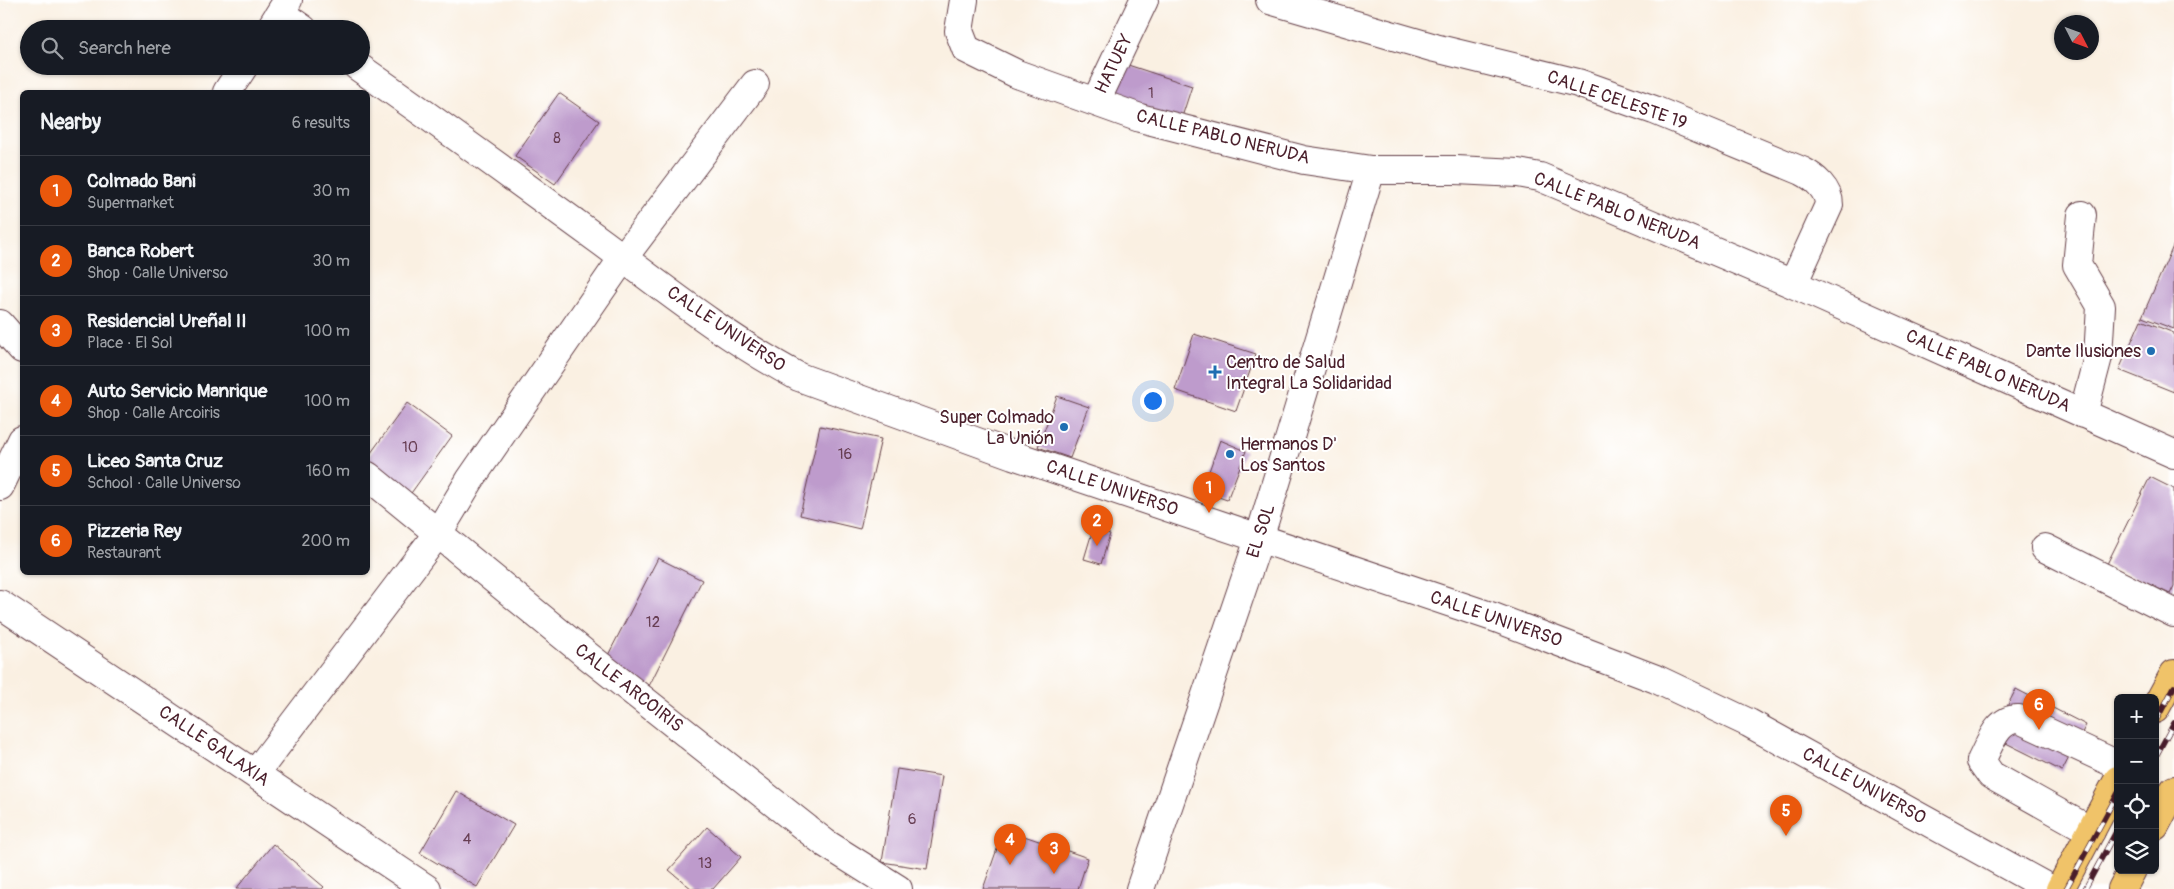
<!DOCTYPE html>
<meta charset="utf-8">
<style>
body{margin:0;font-family:Pangolin,sans-serif;background:#242831;color:#f1f3f6}
.controls{position:absolute;right:15px;bottom:15px;display:grid;overflow:hidden;border-radius:8px;box-shadow:0 1px 4px #0004}
.controls button{width:45px;height:45px;display:grid;place-items:center;padding:0;border:0;border-bottom:1px solid #363941;background:#171b24;color:#f1f3f6;font:25px sans-serif}
.compass{position:absolute;left:2054px;top:15px;width:45px;height:45px;border-radius:50%;background:#171b24;box-shadow:0 1px 4px #0004;rotate:132deg}
.you{position:absolute;left:1152px;top:400px;width:18px;height:18px;margin:-12px;border:4px solid #fff;border-radius:50%;background:#1a73e8;box-shadow:0 0 0 8px #1a73e833}
.badge{display:grid;place-items:center;width:32px;height:32px;border-radius:50%;background:#ea580c;color:#fff;font-size:16px;font-weight:700}
.pin{position:absolute;translate:-50% -41px;filter:drop-shadow(0 1px 2px #0008)}
.pin::after{content:'';position:absolute;top:26px;width:18px;height:15px;background:inherit;clip-path:polygon(0 0,100% 0,50% 100%)}
.list{margin:0;padding:0;list-style:none}
h2{display:flex;justify-content:space-between;align-items:center;height:65px;margin:0;padding:0 20px;font-size:21px}
h2 small{font-size:16px;font-weight:400;color:#9ea1a6}
.list li{display:grid;grid-template-columns:32px 1fr auto;gap:15px;align-items:center;box-sizing:border-box;height:70px;padding:0 20px;border-top:1px solid #363941}
.list b{display:block;font-size:19px;white-space:nowrap}
.list p{margin:0;font-size:16px;white-space:nowrap;color:#9ea1a6}
.list em{font-size:16px;font-style:normal;color:#9ea1a6}
.icon{flex:none;width:28px;height:28px;fill:none;stroke:currentColor;stroke-width:2;stroke-linecap:round;stroke-linejoin:round}
.map{position:relative;flex:none;width:2174px;height:889px;overflow:hidden}
.search{position:absolute;background:#171b24;box-shadow:0 1px 4px #0004;left:20px;top:20px;width:350px;height:55px;display:flex;align-items:center;gap:12px;box-sizing:border-box;padding:0 18px;border-radius:28px;color:#9ea1a6;font-size:19px}
.panel{position:absolute;background:#171b24;box-shadow:0 1px 4px #0004;left:20px;top:90px;width:350px;height:485px;border-radius:8px}
.map>svg:first-child{display:block}
</style>
<div class="map">
<svg width="2174" height="889" viewBox="0 0 2174 889">
<rect width="100%" height="100%" fill="#fff"/>
<filter id="ink" filterUnits="userSpaceOnUse"><feTurbulence type="fractalNoise" baseFrequency=".02" numOctaves="2"/><feDisplacementMap in="SourceGraphic" scale="10" xChannelSelector="R" yChannelSelector="G"/><feConvolveMatrix kernelMatrix="1 2 1 2 8 2 1 2 1" color-interpolation-filters="sRGB"/></filter>
<filter id="wash" filterUnits="userSpaceOnUse"><feTurbulence type="fractalNoise" baseFrequency=".0096" numOctaves="4" result="noise"/><feDisplacementMap in="SourceGraphic" scale="20" xChannelSelector="R" yChannelSelector="G"/><feGaussianBlur stdDeviation="1.12" result="paint"/><feColorMatrix in="noise" values="0 0 0 0 0 0 0 0 0 0 0 0 0 0 0 0 0 1.4 0 .05"/><feComposite in="paint" operator="in"/></filter>
<g filter="url(#wash)">
<rect width="100%" height="100%" fill="#faf0e2"/>
<g id="blocks">
<path fill="#be9bcc" d="M1122,63l70,23 -12,37 -70,-23z
M559,93l40,28 -44,63 -40,-28z
M2174,244v85l-32,-12z
M2141,320l33,13v59l-55,-22z
M1194,334l62,20 -20,57 -61,-21z
M1057,396l32,11 -19,51 -32,-11z
M407,403l45,33 -43,60 -41,-30v-9z
M820,426l61,13 -21,90 -60,-14z
M1220,440l26,11 -19,49 -25,-9z
M2150,477l24,12v97l-4,8 -63,-30z
M1093,529l17,5 -9,30 -17,-5z
M658,558l44,22 -53,106 -45,-23z
M2016,689l70,36 -24,46 -70,-35z
M897,769l45,7 -15,93 -45,-7z
M456,791l58,34 -37,62 -57,-34z
M707,827l34,30 -28,32h-21l-23,-19z
M1004,829l84,29 -10,31h-95z
M273,844l51,43 -2,2h-86z"/>
</g>
</g>
<g filter="url(#ink)">
<use href="#blocks" fill-opacity="0" stroke="#643e46" stroke-width="1"/>
<g fill="none" stroke-linecap="round" stroke-linejoin="round">
<g stroke="#643e46" stroke-width="30">
<path id="minor" d="M964,0l-5,31 7,18 51,25 123,44 164,42 67,10h85l62,3 22,4 253,107 381,170
M1270,0l165,48 143,35 76,27 148,61c12,6 27,18 27,34l-36,79
M280,13l23,16
M270,29l18,-29
M357,66c83,58 164,117 246,177 63,47 126,97 196,134l214,78 483,163 160,61 93,44 301,166
M227,92l17,-26
M1096,101l48,-101
M2082,215l-5,50 24,41 -3,51 -15,57
M0,324l22,25
M368,476l220,180 237,187 73,46
M0,486l22,-46
M2045,548l129,65
M0,604l427,285
M255,774l183,-241 32,-53 153,-222 132,-174
M2091,831l-100,-56 -10,-14c9,-17 16,-43 38,-42l99,46
M1140,889l119,-350 112,-369"/>
</g>
<g stroke="#643e46" stroke-width="30">
<path id="major" d="M2155,709l19,-35
M2155,826l19,-36
M2060,889l58,-109
M2122,889l10,-19"/>
</g>
<use href="#minor" stroke="#fff" stroke-width="28"/>
<use href="#major" stroke="#f0c369" stroke-width="28"/>
<g stroke="#4a1f2b" stroke-width="5.5">
<path id="rail" d="M2155,723l19,-36
M2155,758l19,-35
M2066,889l52,-96
M2085,889l33,-61"/>
</g>
<use href="#rail" stroke="#fff" stroke-width="4" stroke-dasharray="11" stroke-linecap="butt"/>
</g>
</g>
<g fill="#1f6fb2" stroke="#fff" stroke-width="2">
<circle cx="2151" cy="351" r="5"/>
<path d="M1212.5 364.5h5v5h5v5h-5v5h-5v-5h-5v-5h5z"/>
<circle cx="1064" cy="427" r="5"/>
<circle cx="1230" cy="454" r="5"/>
</g>
<g text-anchor="middle" dominant-baseline="central" stroke-width="4" stroke-linejoin="round" paint-order="stroke">
<g font-size="15" fill="#673e53">
<text x="1151" y="93">1</text>
<text x="557" y="138">8</text>
<text x="410" y="447">10</text>
<text x="845" y="454">16</text>
<text x="653" y="622">12</text>
<text x="912" y="819">6</text>
<text x="467" y="839">4</text>
<text x="705" y="863">13</text>
</g>
<g font-size="18" fill="#4a1f2b" stroke="#fff">
<text transform="translate(1114 64) rotate(-64)">HATUEY</text>
<text transform="translate(1617 100) rotate(19)">CALLE CELESTE 19</text>
<text transform="translate(1223 137) rotate(14)">CALLE PABLO NERUDA</text>
<text transform="translate(1617 211) rotate(22)">CALLE PABLO NERUDA</text>
<text transform="translate(726 329) rotate(34)">CALLE UNIVERSO</text>
<text transform="translate(1988 371) rotate(24)">CALLE PABLO NERUDA</text>
<text transform="translate(1112 488) rotate(19)">CALLE UNIVERSO</text>
<text transform="translate(1261 531) rotate(-72)">EL SOL</text>
<text transform="translate(1496 619) rotate(19)">CALLE UNIVERSO</text>
<text transform="translate(629 688) rotate(38)">CALLE ARCOIRIS</text>
<text transform="translate(214 746) rotate(34)">CALLE GALAXIA</text>
<text transform="translate(1864 786) rotate(29)">CALLE UNIVERSO</text>
</g>
<g font-size="18" fill="#4a1f2b" stroke="#fff" text-anchor="end">
<text x="2141" y="351">Dante Ilusiones</text>
<text x="1226" y="362" text-anchor="start">Centro de Salud<tspan x="1226" dy="21">Integral La Solidaridad</tspan></text>
<text x="1054" y="417">Super Colmado<tspan x="1054" dy="21">La Unión</tspan></text>
<text x="1240" y="444" text-anchor="start">Hermanos D'<tspan x="1240" dy="21">Los Santos</tspan></text>
</g>
</g>
</svg>
<div class="controls">
<button>+</button>
<button>−</button>
<button><svg class="icon" aria-label="locate" viewBox="0 0 24 24"><circle cx="12" cy="12" r="6"/><path d="M12 2v4M12 18v4M2 12h4M18 12h4"/></svg></button>
<button><svg class="icon" aria-label="layers" viewBox="0 0 24 24"><path d="M12 4l9 5-9 5-9-5zM3 14l9 5 9-5"/></svg></button>
</div>
<svg class="compass" viewBox="-18 -18 36 36"><path d="M0-13l5 13h-10z" fill="#e53935"/><path d="M0 13l5-13h-10z" fill="#9ea1a6"/></svg>
<div class="you"></div>
<div class="pin badge" style="left:1209px;top:513px">1</div>
<div class="pin badge" style="left:1097px;top:546px">2</div>
<div class="pin badge" style="left:1054px;top:874px">3</div>
<div class="pin badge" style="left:1010px;top:865px">4</div>
<div class="pin badge" style="left:1786px;top:836px">5</div>
<div class="pin badge" style="left:2039px;top:730px">6</div>
<div class="search"><svg class="icon" aria-label="search" viewBox="0 0 24 24"><circle cx="10" cy="10" r="6"/><path d="M15 15l6 6"/></svg>Search here</div>
<section class="panel">
<h2>Nearby<small>6 results</small></h2>
<ul class="list">
<li><span class="badge">1</span><div><b>Colmado Bani</b><p>Supermarket</p></div><em>30 m</em></li>
<li><span class="badge">2</span><div><b>Banca Robert</b><p>Shop · Calle Universo</p></div><em>30 m</em></li>
<li><span class="badge">3</span><div><b>Residencial Ureñal II</b><p>Place · El Sol</p></div><em>100 m</em></li>
<li><span class="badge">4</span><div><b>Auto Servicio Manrique</b><p>Shop · Calle Arcoiris</p></div><em>100 m</em></li>
<li><span class="badge">5</span><div><b>Liceo Santa Cruz</b><p>School · Calle Universo</p></div><em>160 m</em></li>
<li><span class="badge">6</span><div><b>Pizzeria Rey</b><p>Restaurant</p></div><em>200 m</em></li>
</ul>
</section>
</div>
